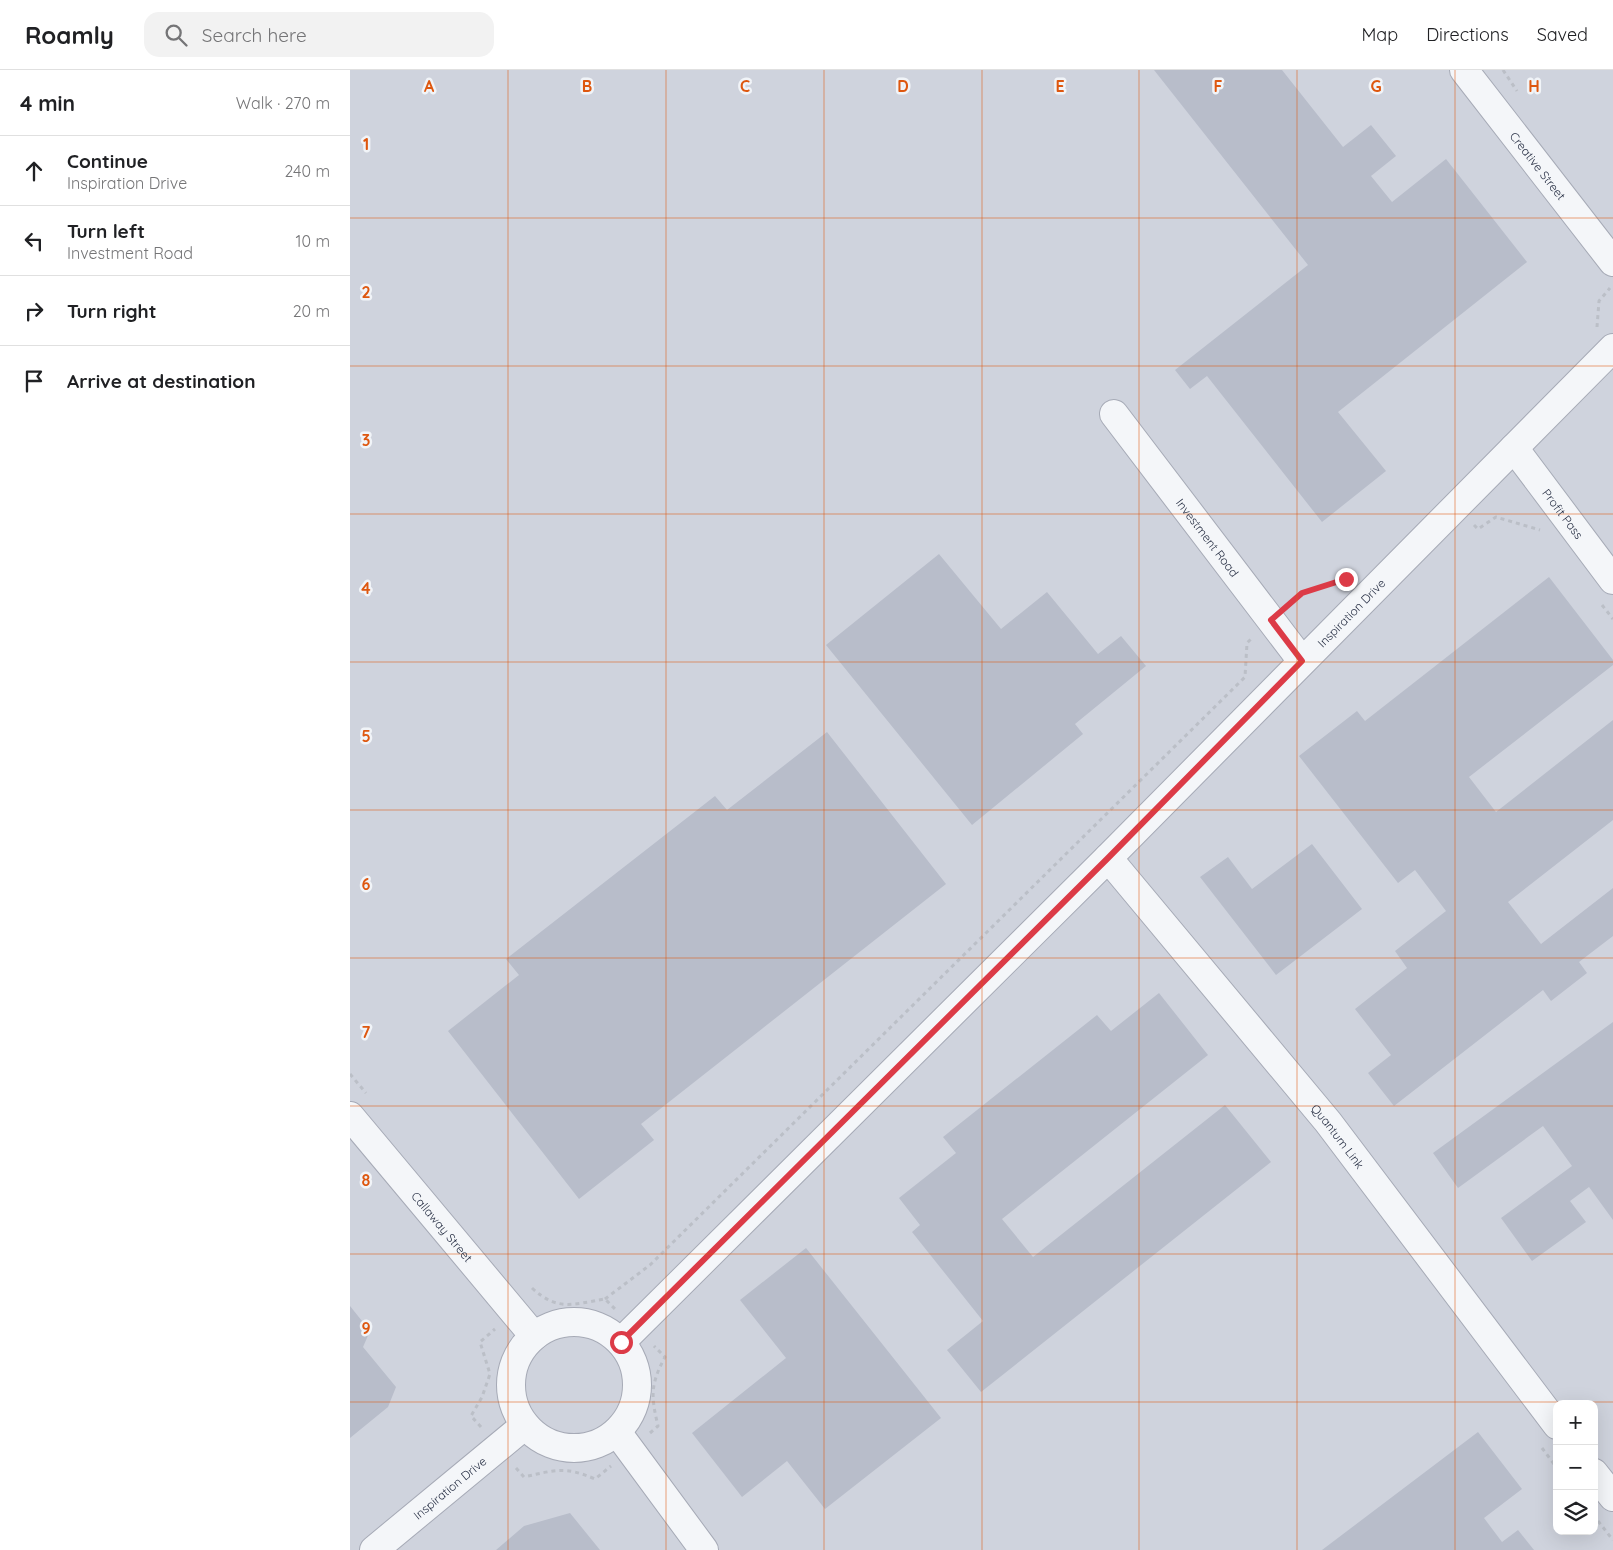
<!DOCTYPE html>
<meta charset="utf-8">
<style>
body{margin:0;font-family:Quicksand,sans-serif;background:#f2f2f2;color:#202124}
.controls{position:absolute;right:15px;bottom:15px;display:grid;overflow:hidden;border-radius:10px;box-shadow:0 5px 20px #0002}
.controls button{width:45px;height:45px;display:grid;place-items:center;padding:0;border:0;border-bottom:1px solid #e0e0e0;background:#fff;color:#202124;font:25px sans-serif}
.stop{position:absolute;width:15px;height:15px;margin:-11px;border:4px solid #dc3b47;border-radius:50%;background:#fff}
.stop.end{background:#dc3b47;border-color:#fff;box-shadow:0 1px 5px #0008}
.list{margin:0;padding:0;list-style:none}
h2{display:flex;justify-content:space-between;align-items:center;height:65px;margin:0;padding:0 20px;font-size:21px}
h2 small{font-size:16px;font-weight:400;color:#757577}
.list li{display:grid;grid-template-columns:32px 1fr auto;gap:15px;align-items:center;box-sizing:border-box;height:70px;padding:0 20px;border-top:1px solid #e0e0e0}
.list b{display:block;font-size:19px;white-space:nowrap}
.list p{margin:0;font-size:16px;white-space:nowrap;color:#757577}
.list em{font-size:16px;font-style:normal;color:#757577}
.icon{flex:none;width:28px;height:28px;fill:none;stroke:currentColor;stroke-width:2;stroke-linecap:round;stroke-linejoin:round}
.map{position:relative;flex:none;width:1263px;height:1480px;overflow:hidden}
header{display:flex;align-items:center;gap:30px;box-sizing:border-box;height:70px;padding:0 25px;background:#fff;border-bottom:1px solid #e0e0e0}
header strong{font-size:24px}
nav{display:flex;gap:28px;margin-inline-start:auto;font-size:18px}
.search{width:350px;height:45px;background:#f2f2f2;display:flex;align-items:center;gap:12px;box-sizing:border-box;padding:0 18px;border-radius:15px;color:#757577;font-size:19px}
main{display:flex}
aside{flex:1;background:#fff}
.map>svg:first-child{display:block}
</style>
<header>
<strong>Roamly</strong>
<div class="search"><svg class="icon" aria-label="search" viewBox="0 0 24 24"><circle cx="10" cy="10" r="6"/><path d="M15 15l6 6"/></svg>Search here</div>
<nav><a>Map</a><a>Directions</a><a>Saved</a></nav>
</header>
<main>
<aside>
<h2>4 min<small>Walk · 270 m</small></h2>
<ul class="list">
<li><svg class="icon" aria-label="ahead" viewBox="0 0 24 24"><path d="M12 20V5M6 11l6-6 6 6"/></svg><div><b>Continue</b><p>Inspiration Drive</p></div><em>240 m</em></li>
<li><svg class="icon" aria-label="left" viewBox="0 0 24 24"><path d="M17 20v-9H6M10 6l-5 5 5 5"/></svg><div><b>Turn left</b><p>Investment Road</p></div><em>10 m</em></li>
<li><svg class="icon" aria-label="right" viewBox="0 0 24 24"><path d="M7 20v-9h11M14 6l5 5-5 5"/></svg><div><b>Turn right</b></div><em>20 m</em></li>
<li><svg class="icon" aria-label="arrive" viewBox="0 0 24 24"><path d="M6 21V4h12l-3 4 3 4H6"/></svg><div><b>Arrive at destination</b></div></li>
</ul>
</aside>
<div class="map">
<svg width="1263" height="1480" viewBox="0 0 1263 1480">
<rect width="100%" height="100%" fill="#e1e4eb"/>
<path fill="#cfd3dd" fill-rule="evenodd" d="M0,0h1263v1480h-1263zM1207,1334h37v127h-37z"/>
<path fill="#b8bdca" d="M804,0h128l61,77 28,-22 25,31 -25,20 21,26 54,-43 81,103 -189,150 48,59 -64,51 -115,-146 -17,13 -15,-19 133,-105z
M589,484l62,75 46,-37 51,62 23,-18 25,30 -71,58 8,10 -111,91 -146,-180z
M1199,507l64,83v5l-144,112 27,35 117,-92v100l-105,82 33,42 72,-56v48l-34,26 8,11 -36,28 -8,-11 -149,116 -26,-33 23,-18 -36,-46 52,-41 -12,-17 51,-40 -31,-41 -17,13 -99,-127 58,-45 8,10z
M477,662l119,152 -305,240 13,16 -75,59 -131,-168 71,-56 -13,-16 209,-163 12,14z
M962,774l50,65 -86,66 -76,-98 28,-20 24,32z
M809,923l49,62 -206,164 31,38 192,-152 46,57 -290,230 -34,-42 36,-29 -71,-89 8,-7 -21,-27 57,-45 -13,-16 154,-122 14,16z
M1263,952v198l-24,-33 -19,14 16,21 -54,39 -31,-43 71,-52 -29,-40 -85,62 -25,-35z
M456,1178l135,170 -116,91 -38,-48 -45,36 -50,-64 94,-75 -46,-58z
M0,1236l20,25 -7,16 33,40 -8,20 -38,31z
M1128,1362l44,57 -38,29 18,24 16,-12 16,20h-212z
M220,1443l30,37h-104l28,-24z"/>
<g fill="none" stroke-linecap="round" stroke-linejoin="round">
<g stroke="#a6aab6" stroke-width="30">
<g id="minor">
<path id="s1" d="M1114,0l149,192"/>
<path id="s2" d="M764,344l188,247"/>
<path id="s3" d="M1164,378l99,132"/>
<path id="s4" d="M758,788l220,264 229,303"/>
<path id="s5" d="M0,1046l184,220"/>
<circle cx="224" cy="1315" r="63"/>
<path id="s6" d="M271,1272l487,-484 505,-510"/>
<path d="M267,1362l87,118"/>
<path d="M1244,1403l19,24"/>
<path id="s7" d="M24,1480l150,-124"/>
</g>
</g>
<path stroke="#bbbfc7" stroke-width="3" stroke-dasharray="4 4" stroke-linecap="butt" d="M1153,0l14,21
M1247,257l2,-26 11,-13
M1124,455l4,4 18,-12 44,13
M940,533l12,-10 43,-14
M1252,535l11,14
M0,1004l16,19
M182,1218c26,24 41,16 73,11l10,10
M255,1229l45,-34 595,-588 2,-34 5,-5
M131,1357l-10,-11 11,-19 8,-23 -10,-32 15,-13
M300,1363l8,-7c-7,-30 -8,-41 7,-69l-11,-11
M1192,1378l15,20
M166,1398l8,9c31,-7 41,-11 71,2l16,-13
M1248,1451l15,19"/>
<use href="#minor" stroke="#f4f6f9" stroke-width="28"/>
</g>
<g fill="none" stroke-linecap="round" stroke-linejoin="round">
<path stroke="#dc3b47" stroke-width="6" d="M271,1272l487,-484 194,-197 -31,-41 31,-27 44,-14"/>
</g>
<path fill="none" stroke="#de570f" stroke-width="1" stroke-opacity="0.55" d="M158,0v1480M316,0v1480M474,0v1480M632,0v1480M789,0v1480M947,0v1480M1105,0v1480M0,148h1263M0,296h1263M0,444h1263M0,592h1263M0,740h1263M0,888h1263M0,1036h1263M0,1184h1263M0,1332h1263"/>
<g text-anchor="middle" dominant-baseline="central" stroke-width="5" stroke-linejoin="round" paint-order="stroke">
<g font-size="12" fill="#283045" stroke="#f1f4f8">
<text stroke="none"><textPath href="#s1" startOffset="121">Creative Street</textPath></text>
<text stroke="none"><textPath href="#s3" startOffset="82">Profit Pass</textPath></text>
<text stroke="none"><textPath href="#s2" startOffset="155">Investment Road</textPath></text>
<text stroke="none"><textPath href="#s6" startOffset="1032">Inspiration Drive</textPath></text>
<text stroke="none"><textPath href="#s4" startOffset="361">Quantum Link</textPath></text>
<text stroke="none"><textPath href="#s5" startOffset="144">Callaway Street</textPath></text>
<text stroke="none"><textPath href="#s7" startOffset="98">Inspiration Drive</textPath></text>
</g>
</g>
<g font-size="16" text-anchor="middle" font-weight="bold" fill="#de570f" stroke="#f1f4f8" stroke-width="5" stroke-linejoin="round" paint-order="stroke">
<text x="79" y="22">A</text>
<text x="237" y="22">B</text>
<text x="395" y="22">C</text>
<text x="553" y="22">D</text>
<text x="710" y="22">E</text>
<text x="868" y="22">F</text>
<text x="1026" y="22">G</text>
<text x="1184" y="22">H</text>
<text x="16" y="80">1</text>
<text x="16" y="228">2</text>
<text x="16" y="376">3</text>
<text x="16" y="524">4</text>
<text x="16" y="672">5</text>
<text x="16" y="820">6</text>
<text x="16" y="968">7</text>
<text x="16" y="1116">8</text>
<text x="16" y="1264">9</text>
</g>
</svg>
<div class="controls">
<button>+</button>
<button>−</button>
<button><svg class="icon" aria-label="layers" viewBox="0 0 24 24"><path d="M12 4l9 5-9 5-9-5zM3 14l9 5 9-5"/></svg></button>
</div>
<div class="stop" style="left:271px;top:1272px"></div>
<div class="stop end" style="left:996px;top:509px"></div>
</div>
</main>
